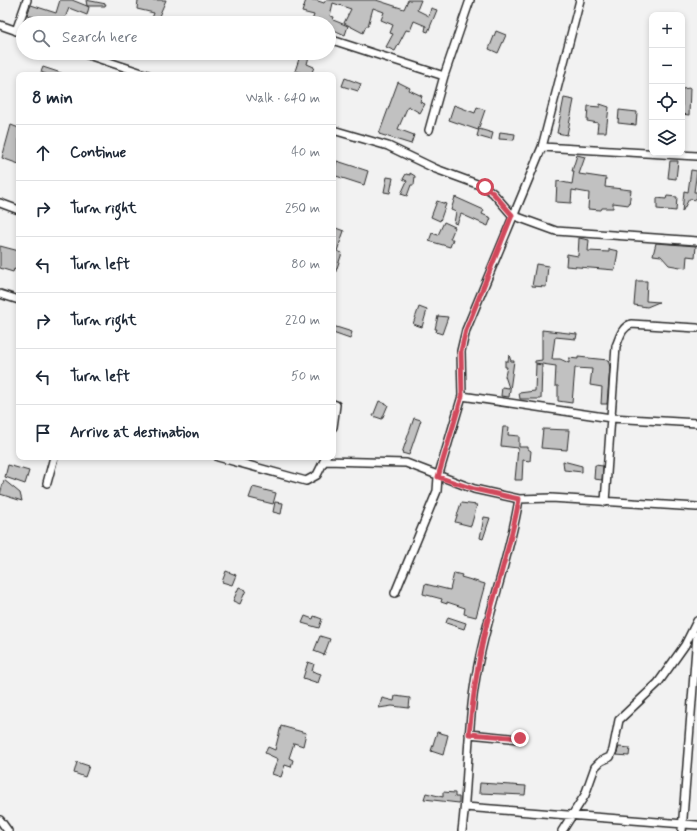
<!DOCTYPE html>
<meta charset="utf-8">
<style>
body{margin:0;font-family:Mynerve,sans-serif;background:#f6f6f7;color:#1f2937}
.controls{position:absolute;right:12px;top:12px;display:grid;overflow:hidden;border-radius:8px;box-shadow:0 2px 6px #0003}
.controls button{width:36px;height:36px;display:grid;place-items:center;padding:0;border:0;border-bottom:1px solid #e0e1e3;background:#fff;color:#1f2937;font:20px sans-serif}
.stop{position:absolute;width:12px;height:12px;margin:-9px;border:3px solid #d1495b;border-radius:50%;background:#fff}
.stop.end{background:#d1495b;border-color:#fff;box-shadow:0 1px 4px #0008}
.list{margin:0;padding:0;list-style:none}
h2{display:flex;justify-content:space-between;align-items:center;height:52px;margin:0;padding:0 16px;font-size:17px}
h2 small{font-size:13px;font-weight:400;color:#747a83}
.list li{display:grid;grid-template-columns:26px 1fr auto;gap:12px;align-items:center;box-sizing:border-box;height:56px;padding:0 16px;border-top:1px solid #e0e1e3}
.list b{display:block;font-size:15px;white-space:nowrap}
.list em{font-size:13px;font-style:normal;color:#747a83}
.icon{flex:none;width:22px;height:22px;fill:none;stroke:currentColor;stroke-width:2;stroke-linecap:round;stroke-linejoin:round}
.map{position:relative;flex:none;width:697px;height:831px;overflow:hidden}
.search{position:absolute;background:#fff;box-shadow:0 2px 6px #0003;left:16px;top:16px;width:320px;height:44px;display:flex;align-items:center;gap:10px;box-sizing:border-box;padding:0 14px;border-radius:22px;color:#747a83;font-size:15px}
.panel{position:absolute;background:#fff;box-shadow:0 2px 6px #0003;left:16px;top:72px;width:320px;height:388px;border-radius:8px}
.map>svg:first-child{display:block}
</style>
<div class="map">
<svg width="697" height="831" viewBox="0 0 697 831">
<rect width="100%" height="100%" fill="#f2f2f2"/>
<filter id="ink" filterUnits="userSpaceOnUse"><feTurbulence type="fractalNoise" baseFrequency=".025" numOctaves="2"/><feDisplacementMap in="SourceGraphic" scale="8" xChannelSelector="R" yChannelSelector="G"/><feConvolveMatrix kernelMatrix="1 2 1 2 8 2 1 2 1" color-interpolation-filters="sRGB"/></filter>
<g filter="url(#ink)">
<path fill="#c1c1c1" stroke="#2b2b2b" d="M60,0h12l15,6 -1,-6 20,4 -1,2h-18l2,1 -2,8 -18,-7 -6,15h-21l1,-3 -16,-5 4,-10 25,8z
M138,0h28l-10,23h-6l4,-10 -17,-4z
M306,0h9l9,3 2,-3h50l28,9 4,-9h13l-4,10 12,6 2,-8 6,2 -9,22 -3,-1 1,-5 -12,-5 -4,10 -4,-1 -11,21 -9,-4 7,-13 -3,-1 3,-8 -12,-5 3,-8 -11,-4 -5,18h-2l-3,7 -19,-10 7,-14 -18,-6 -3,13 4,1 -1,3 15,6 -3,9 -16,-7v-5h-18l3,-8 -12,-3z
M496,31l10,4 -8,18 -9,-4z
M301,53h9l-3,11 7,3 -3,8 -16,-4z
M43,67l21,7v1h-16l-7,-3z
M345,78l16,6 -3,7 -16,-5z
M398,82l12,6 -1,2 13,6 -2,6 5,2 -5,9 -12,-7 -10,23 16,6 -3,9 -32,-10z
M690,88l-1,27 -7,-1v-25z
M564,98l10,2 -7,35 -10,-2z
M600,104l9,3 -3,25h-9l1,-9 -11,-2 1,-15 12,1z
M454,105l21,8 2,-6 8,3 -7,20 -29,-10z
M619,110l18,2 -1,13 -18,-2z
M11,125l8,3v36l-17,-6z
M479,129l14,4 -2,7 -14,-4z
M500,132l15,2 -1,6 -15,-1z
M577,155l8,2 -6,17 27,4 -1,9 26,3 -2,15 -16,-2v5h-11l-1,2 -13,-1 1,-16 -17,-3 -1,13 -15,-1 1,-21 15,3 2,-13h-2z
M337,161l31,10 -4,14 -31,-10z
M670,161h8l-2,18 -8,-1z
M691,170l6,1 -3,21h3v8l-8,-1 -7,13 2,-21 4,1z
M410,173l5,3 -1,9h-3l-4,11 -6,-2 6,-13 -4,-2 3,-5 4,1z
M387,177l6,1 -3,15 -6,-1z
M667,196l10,1 -1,14 -19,-2v-11l9,1z
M455,197l29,13 -2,4 9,4 -3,8 -27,-12 -4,10 -3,-1 2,-11 -5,-2z
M437,201l9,3 -6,17 -9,-4z
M444,222l11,5 -5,12h3l-3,8 -21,-6 3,-8 6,2z
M333,227l11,4 -7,20 5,2 -8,24h-1z
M579,238l10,2 -1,11 21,1v-3l9,2 -3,19 -49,-4 1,-12 11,2z
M656,243l40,3 -1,11 -8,-1 -1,12 -17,-3 -8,-9 -8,-1z
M0,246l19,5v20l-5,-2 -1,3 -13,-4z
M536,264l12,2 -2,21 -14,-1z
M636,281h11l-1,20 13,1 -12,5 -13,-2z
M419,307l8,3 -5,17 -9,-3z
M438,316l10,1 -6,17 -6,-2 1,-3h-2z
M333,326l19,6 -2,7 -17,-6z
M542,330l35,4 -1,5 -21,-2 -3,22h8l9,4v-5l9,1v-2l30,3 2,7 -3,37h-6l1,-17 -12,-2 2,-16 -17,-1 -3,35 -14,-2v-15h-3l1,-20 -21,-3v-2l7,-1z
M509,355l2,6h3l-5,36 -8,-1 1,-9 7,1 -4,-12 2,-9h-2v-6h3z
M536,364l6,1 -1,34h-21l-1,-6 16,-2z
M379,401l9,4 -6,14 -9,-3z
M414,418l7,2 -12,35 -7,-2z
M503,427h6l-1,8 11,1v11h9v2l3,2 -1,10 -7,-1 -1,20h-7l3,-32 -17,-2z
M543,429l26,1 -2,20 -26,-2z
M563,461l19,5v6l-18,-2z
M8,465l21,6 -4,13 -20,-7z
M595,465l8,1 -1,14 -8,-1z
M4,480l16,13 2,8 -22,-7z
M253,487l23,6 -3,11 -24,-6z
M275,502l8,1 -2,11 -8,-2z
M461,503l16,2 -6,21 -16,-4z
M484,517l6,1 -7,21 -3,-1z
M226,571l10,4 -4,10 -10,-3z
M454,573l8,2 -1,2 24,7 -9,33 -12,-3 1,-6 -18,-6v2l-6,-2 1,-3 -19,-5 2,-10 25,6z
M239,587l7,3 -6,14 -7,-3z
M305,616l8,3 1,-3 8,3 -3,9 -17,-5z
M448,617l18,6 -2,6 -18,-6z
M320,636l10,3 -6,16 -10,-4z
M308,662l6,2 -2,7 9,3 -3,9 -15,-5z
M395,696l15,2 -1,10 -17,-2 -13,2 3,-10 12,3z
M281,726l25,7 -3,13 -9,-3 -5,15 4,2 -2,7 -6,-2 -4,12 -9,-3 6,-15 -13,-6 3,-6 7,3z
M437,732l11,3 -5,20 -12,-4z
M619,747l11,1 -1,8 -13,-1z
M77,762l12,4 -4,11 -11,-4z
M480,783l46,3 -1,9 -46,-2z
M443,792l12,1v4h4v6l-35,-4 2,-6 17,4z"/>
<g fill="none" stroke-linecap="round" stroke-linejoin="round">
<g stroke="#2b2b2b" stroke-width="10">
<path id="minor" d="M274,21l5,2
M0,25l23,8
M16,31l11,-31
M329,39l115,37
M82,53l66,22
M333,130l55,16 48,23 49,18 8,6 19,22 44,16 141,10
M429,130l15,-54 26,-76
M542,147l155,9
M0,203l19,7
M0,294l19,6
M462,396l149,22 86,5
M333,404l3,1 -3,22
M218,457l88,24 11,-6 9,-18
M325,461l81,2 68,26 45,10 32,-1 146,9
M47,483l7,-26
M605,502l11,-156c4,-9 5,-18 15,-22l66,4
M395,593l42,-102 1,-14 24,-81 -1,-45 5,-21 76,-183 38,-147
M469,734l50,5
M465,807l232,18
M0,820l8,11
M462,831c6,-47 5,-95 12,-142 9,-65 35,-126 45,-190
M562,831l23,-36 10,-28 6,-6 9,-4 3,-7 6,-30 39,-37 27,-38 12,-24
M682,831l15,-196"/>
</g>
<use href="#minor" stroke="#fff" stroke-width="7"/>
</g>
</g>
<g fill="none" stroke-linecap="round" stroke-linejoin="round" filter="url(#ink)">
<path stroke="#d1495b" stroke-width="5" d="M485,187l8,6 19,22 -46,115 -5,21 1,45 -24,81 36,12 45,10c-7,42 -21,83 -32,124 -9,36 -14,74 -18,111l51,4"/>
</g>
</svg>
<div class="controls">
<button>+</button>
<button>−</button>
<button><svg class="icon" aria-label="locate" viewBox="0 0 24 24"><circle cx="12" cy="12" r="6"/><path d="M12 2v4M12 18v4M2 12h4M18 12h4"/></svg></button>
<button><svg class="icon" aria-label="layers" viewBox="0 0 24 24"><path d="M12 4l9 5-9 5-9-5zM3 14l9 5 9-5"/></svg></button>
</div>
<div class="stop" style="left:485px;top:187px"></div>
<div class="stop end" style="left:520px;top:738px"></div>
<div class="search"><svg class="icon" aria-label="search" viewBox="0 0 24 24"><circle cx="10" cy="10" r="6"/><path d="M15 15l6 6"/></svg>Search here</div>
<section class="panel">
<h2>8 min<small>Walk · 640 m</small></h2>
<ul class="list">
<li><svg class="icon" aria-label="ahead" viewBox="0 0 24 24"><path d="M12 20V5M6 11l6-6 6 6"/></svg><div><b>Continue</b></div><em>40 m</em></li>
<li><svg class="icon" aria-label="right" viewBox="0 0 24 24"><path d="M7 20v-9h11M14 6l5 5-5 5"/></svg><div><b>Turn right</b></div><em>250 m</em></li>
<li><svg class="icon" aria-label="left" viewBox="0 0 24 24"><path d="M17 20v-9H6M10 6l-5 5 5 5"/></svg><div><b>Turn left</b></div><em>80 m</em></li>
<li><svg class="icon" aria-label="right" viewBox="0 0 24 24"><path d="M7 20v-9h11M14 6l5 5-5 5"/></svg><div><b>Turn right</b></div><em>220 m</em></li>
<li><svg class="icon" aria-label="left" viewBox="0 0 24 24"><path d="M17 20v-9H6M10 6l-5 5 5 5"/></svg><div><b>Turn left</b></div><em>50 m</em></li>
<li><svg class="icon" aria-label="arrive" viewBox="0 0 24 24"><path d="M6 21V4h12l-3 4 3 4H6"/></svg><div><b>Arrive at destination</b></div></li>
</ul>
</section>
</div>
